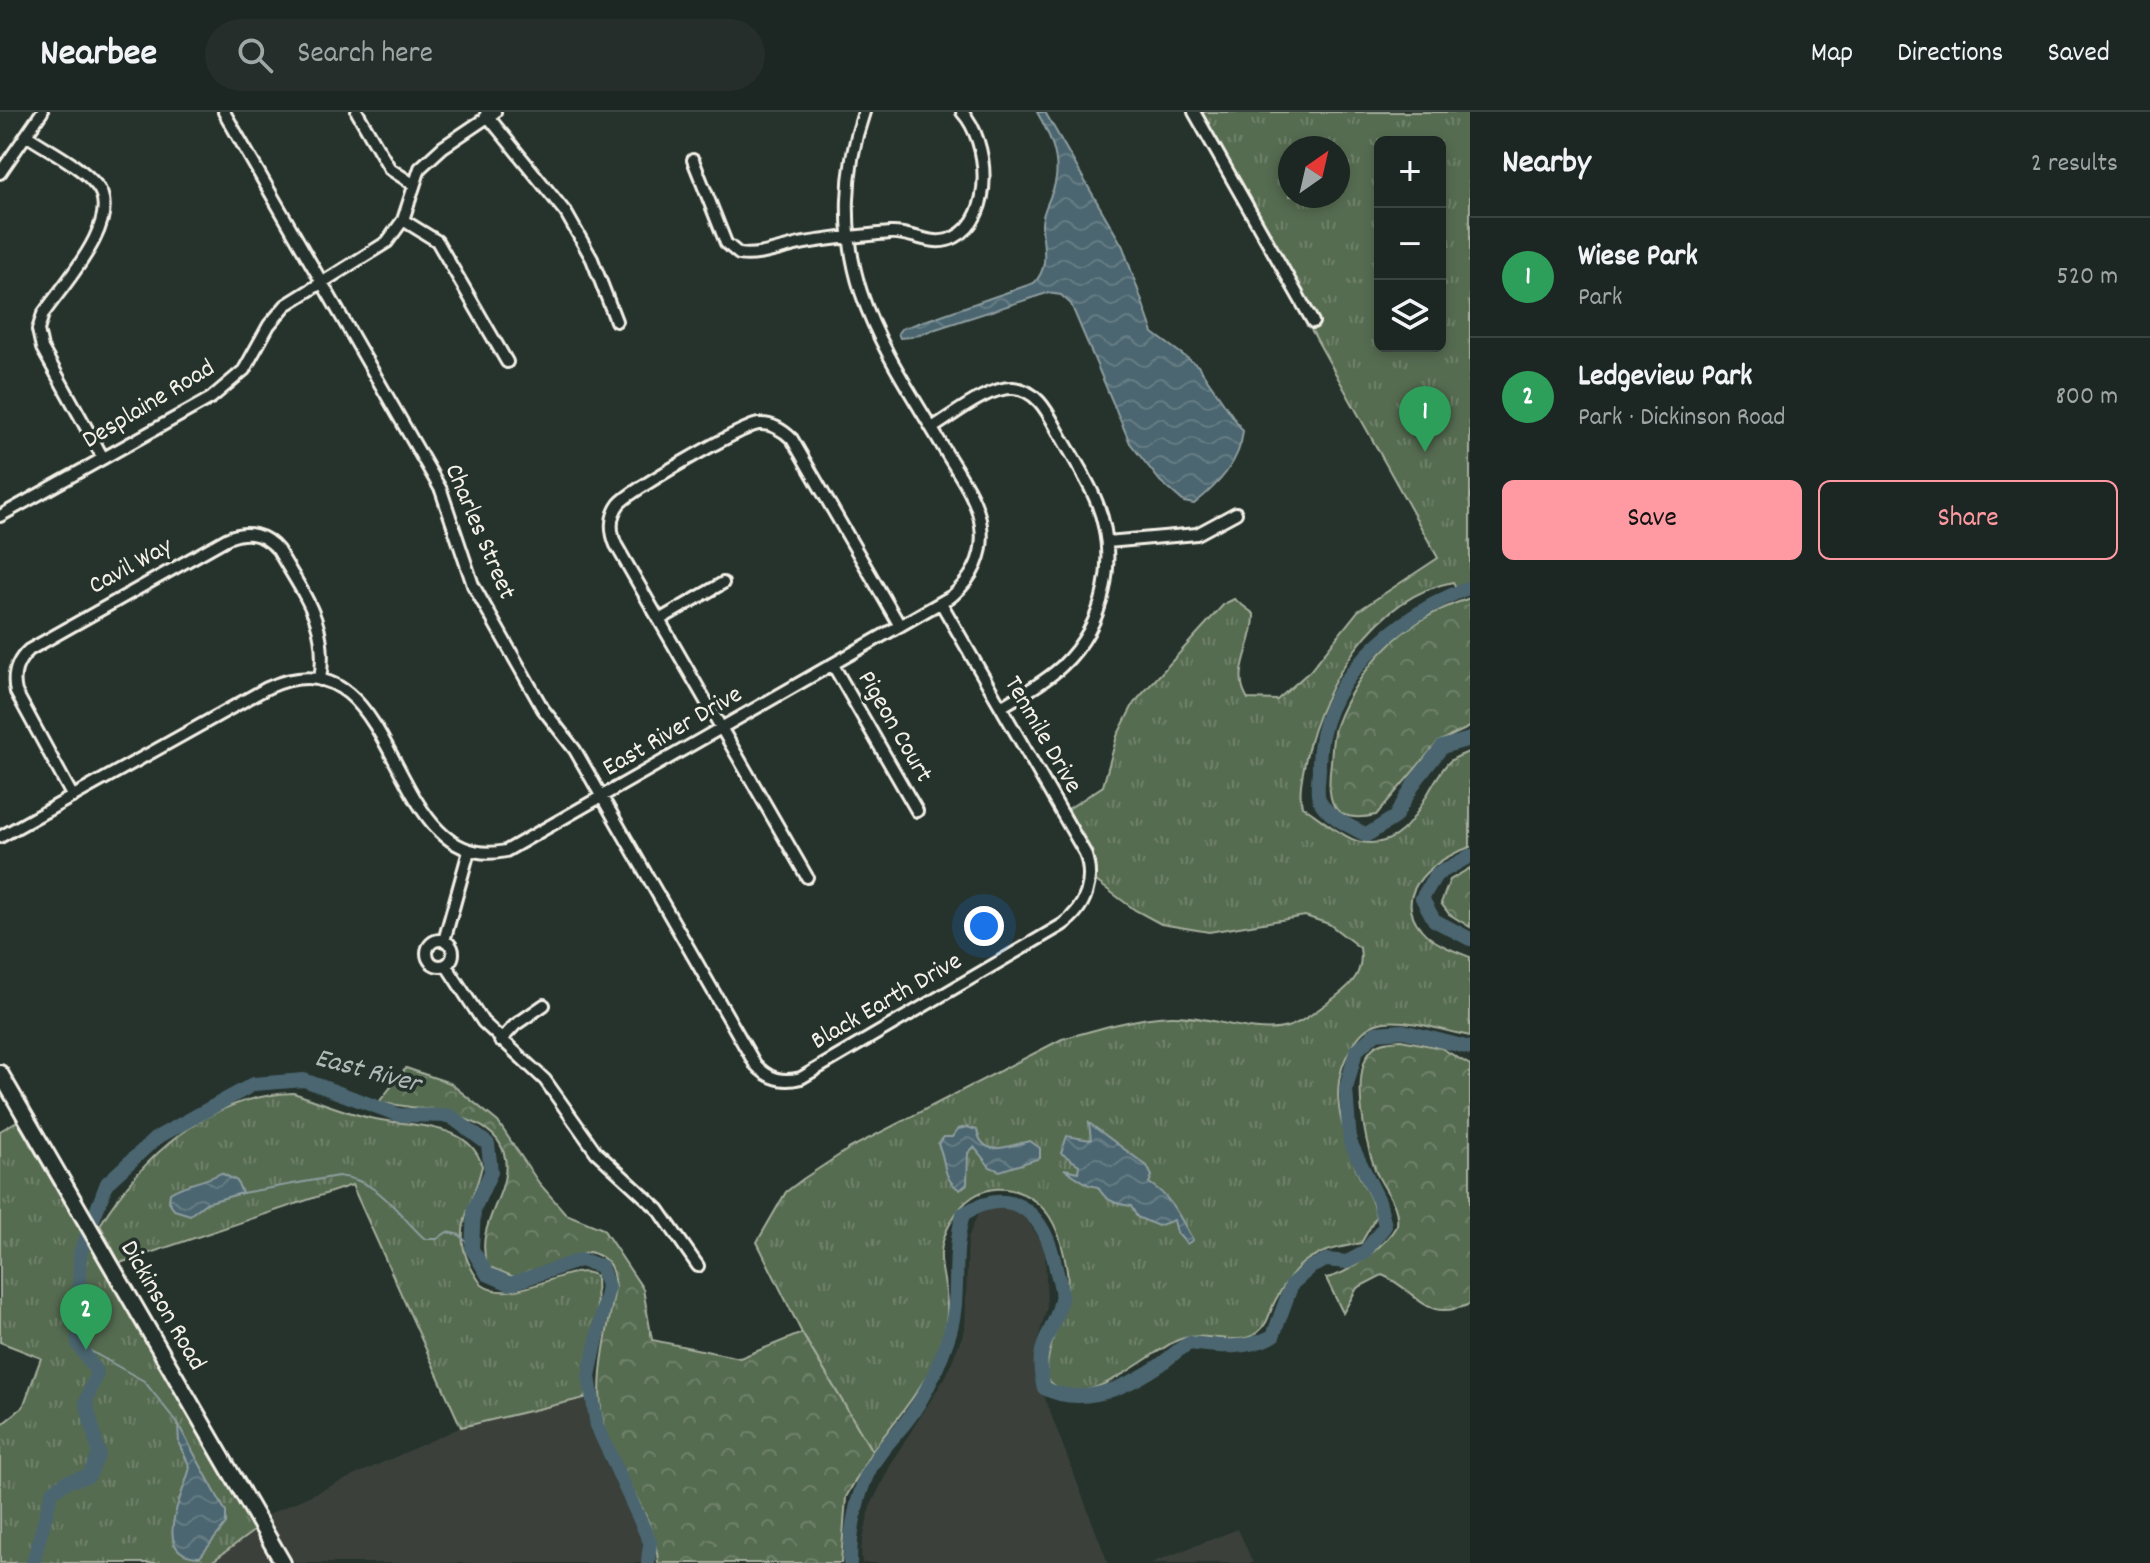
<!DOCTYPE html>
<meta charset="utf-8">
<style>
body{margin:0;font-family:Dekko,sans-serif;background:#252e2a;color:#f1f3f6}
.controls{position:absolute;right:24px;top:24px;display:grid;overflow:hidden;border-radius:12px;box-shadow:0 4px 12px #0003}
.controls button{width:72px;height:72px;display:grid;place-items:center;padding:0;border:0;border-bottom:2px solid #3a4340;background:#1c2622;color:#f1f3f6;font:40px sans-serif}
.compass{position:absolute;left:1278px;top:24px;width:72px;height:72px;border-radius:50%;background:#1c2622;box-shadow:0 4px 12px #0003;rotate:34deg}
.you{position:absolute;left:984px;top:814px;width:28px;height:28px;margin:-20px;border:6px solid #fff;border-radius:50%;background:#1a73e8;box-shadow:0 0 0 12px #1a73e833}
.badge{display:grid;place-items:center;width:52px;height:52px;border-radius:50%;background:#ff9aa2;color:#fff;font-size:26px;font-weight:700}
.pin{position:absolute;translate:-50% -66px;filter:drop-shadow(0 2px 4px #0008)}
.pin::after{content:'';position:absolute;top:42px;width:28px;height:24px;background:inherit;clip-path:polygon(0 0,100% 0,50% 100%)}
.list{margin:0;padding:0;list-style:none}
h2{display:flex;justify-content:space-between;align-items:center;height:104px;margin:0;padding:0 32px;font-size:34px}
h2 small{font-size:26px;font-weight:400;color:#a0a5a5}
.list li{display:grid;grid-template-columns:52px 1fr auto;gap:24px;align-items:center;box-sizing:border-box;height:120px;padding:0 32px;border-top:2px solid #3a4340}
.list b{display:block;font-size:30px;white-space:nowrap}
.list p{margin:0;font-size:26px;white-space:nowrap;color:#a0a5a5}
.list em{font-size:26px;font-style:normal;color:#a0a5a5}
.actions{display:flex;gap:16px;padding:24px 32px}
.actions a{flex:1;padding:18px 0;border:2px solid #ff9aa2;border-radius:12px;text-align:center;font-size:28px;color:#ff9aa2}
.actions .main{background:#ff9aa2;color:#111}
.icon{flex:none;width:44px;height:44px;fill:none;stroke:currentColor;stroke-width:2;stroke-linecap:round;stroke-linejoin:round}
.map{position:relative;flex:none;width:1470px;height:1451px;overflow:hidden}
header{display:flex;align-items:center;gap:48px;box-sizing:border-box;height:112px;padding:0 40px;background:#1c2622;border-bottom:2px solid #3a4340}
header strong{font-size:38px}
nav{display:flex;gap:44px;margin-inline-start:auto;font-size:28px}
.search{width:560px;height:72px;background:#252e2a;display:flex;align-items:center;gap:20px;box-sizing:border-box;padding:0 28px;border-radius:44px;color:#a0a5a5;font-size:30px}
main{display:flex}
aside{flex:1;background:#1c2622}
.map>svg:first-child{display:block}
</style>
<header>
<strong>Nearbee</strong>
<div class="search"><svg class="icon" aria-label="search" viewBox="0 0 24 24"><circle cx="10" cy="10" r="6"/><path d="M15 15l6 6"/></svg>Search here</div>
<nav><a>Map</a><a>Directions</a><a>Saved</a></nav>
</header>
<main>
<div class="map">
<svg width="1470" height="1451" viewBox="0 0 1470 1451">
<defs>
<pattern id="forest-crowns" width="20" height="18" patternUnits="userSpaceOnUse" patternTransform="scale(2)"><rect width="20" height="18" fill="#566c51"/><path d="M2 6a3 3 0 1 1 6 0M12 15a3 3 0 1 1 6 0" fill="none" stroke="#6f816a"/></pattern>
<pattern id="park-tufts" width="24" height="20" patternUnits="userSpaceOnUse" patternTransform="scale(2)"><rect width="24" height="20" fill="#566c51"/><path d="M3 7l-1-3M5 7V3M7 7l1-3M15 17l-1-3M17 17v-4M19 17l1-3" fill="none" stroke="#6f816a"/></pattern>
<pattern id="water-waves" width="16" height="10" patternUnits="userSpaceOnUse" patternTransform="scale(2)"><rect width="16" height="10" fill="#4b6670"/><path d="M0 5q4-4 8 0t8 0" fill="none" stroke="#667c84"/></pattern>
</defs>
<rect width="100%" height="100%" fill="#26332d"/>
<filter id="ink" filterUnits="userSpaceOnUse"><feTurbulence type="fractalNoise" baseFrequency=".0125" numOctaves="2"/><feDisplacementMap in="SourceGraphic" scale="16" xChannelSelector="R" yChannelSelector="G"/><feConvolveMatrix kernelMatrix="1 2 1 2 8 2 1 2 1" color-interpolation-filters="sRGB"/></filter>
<g filter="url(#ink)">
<path fill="#3a403a" d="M994,1092l28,7 23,37 2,59 -13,47v16l74,193h-246l-1,-14 9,-42 24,-49 52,-82 19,-47 3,-91 11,-27z
M585,1286l18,59 39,77v29h-347l-28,-48 194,-88z
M1238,1417l15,34h-102z
M255,1418l19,33h-64z"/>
<path fill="url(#forest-crowns)" stroke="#a5ae9c" stroke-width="2" d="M1470,486v129l-32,15 -62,73c-46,10 -50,-15 -45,-53 1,-12 1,-26 5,-37 10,-27 29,-57 50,-77 23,-24 54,-40 84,-50z
M1470,756v59l-21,-13 -8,-11 9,-23z
M1401,928l40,8 29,17v239c-48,20 -51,-14 -88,-29l-25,13 -14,25 -17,-35c22,-3 60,-33 71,-53 3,-22 -15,-36 -22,-56 -10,-27 -25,-97 -3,-120 8,-8 18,-8 29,-9z
M406,956l44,15 48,39 41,61 27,31 37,15 40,60 9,51 88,18 62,-25 70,118 -26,46 -5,66h-183c-2,-50 -42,-88 -54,-136 -11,-45 4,-95 11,-140 -2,-19 -5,-30 -26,-35l-75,25 -27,-11c-8,-27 2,-45 12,-70 34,-84 -68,-84 -120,-94z"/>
<path fill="url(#park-tufts)" stroke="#a5ae9c" stroke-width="2" fill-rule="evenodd" d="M1198,0h272v479l-9,5 -8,-14c-79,15 -131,104 -147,175 -3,16 -8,34 -4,49 14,9 44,34 59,36 52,9 61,-51 87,-79 5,-6 15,-8 22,-12v96c-31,10 -81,44 -49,82 11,14 33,22 49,28v79c-27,-5 -58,-17 -86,-14 -13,2 -22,9 -29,20 -29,41 -15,79 0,124 6,18 19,32 21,51l-15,26c-48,10 -61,12 -86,58 -6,12 -7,24 -18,32 -22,15 -55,-4 -79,7 -31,13 -99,80 -131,38 -3,-37 25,-69 20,-107 -3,-20 -8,-42 -20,-58 -28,-34 -73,-33 -95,7 -23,40 -3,53 -5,94 -4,54 -44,96 -75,137l-70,-118 -45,-91 29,-50 17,-13 47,-31 212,-109c35,-10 72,-21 108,-23 35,-2 85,21 117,11 17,-5 33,-19 47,-29 19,-14 30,-26 26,-50l-31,-24 -24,-8 -96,16 -48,-8 -26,-14 -39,-29 -2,-23 -26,-49 35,-23 14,-50 17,-33 90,-99 10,-5 20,15c1,32 -24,58 -6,85l29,1 33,-29 48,-60 80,-53 -181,-326zM1380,30h60v204h-60zM1290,36h48v48h-48z
M293,981c25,8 51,19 77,25 37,9 100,2 112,48 -12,50 -37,69 0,119 33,23 89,-26 114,-9l1,38 -12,84 -124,29 -109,-242 -232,78 -20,-38c42,-69 108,-129 193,-132z
M17,1009l238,409 -45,33h-210v-137l23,-19 18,-49 -41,-16v-211z"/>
<path fill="url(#water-waves)" stroke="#8f9ea0" stroke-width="2" d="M1037,0h8l78,135 30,86 45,33 45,65c-3,31 -25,54 -49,73l-10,-2 -24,-21 -30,-38 -59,-139 -10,-9 -14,-2 -136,44 -11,1 -2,-5 3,-4 133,-46c17,-17 8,-38 8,-59 0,-14 10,-27 13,-41 6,-25 -6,-50 -18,-71z
M1089,1011l58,43 5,10 -3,7c22,13 32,36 44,57l-6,4 -10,-11 -3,-13 -16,6 -21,-9 -6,-11c-15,-2 -26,-5 -33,-19l-9,-2 -25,-16 14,3 1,-7 -18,-12 6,-17 24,4z
M967,1015l10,3c6,31 34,14 53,11l10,7v10l-40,13 -10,-4 -16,-20 -6,6 -1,31 -7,6c-19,-12 -13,-28 -22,-46l6,-7h8l6,-8z
M221,1061l16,8 5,12 -36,10 -16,12 -16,-5 -5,-9 1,-8c15,-10 35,-11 51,-20z
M178,1312l48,88v12l-26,33c-53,-1 -14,-67 -10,-90l-11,-23z"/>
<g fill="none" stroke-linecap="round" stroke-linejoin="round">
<path stroke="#8f9ea0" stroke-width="2" d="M242,1081l96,-17c42,4 58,37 87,63h12l10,-7 13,3 12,14
M78,1232l66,37 34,43"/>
<path stroke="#4b6670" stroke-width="14" d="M1470,475c-74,29 -153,95 -151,181 0,9 -3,23 0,31 8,18 32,28 48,36l28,-18 20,-35 27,-35 28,-8
M1470,744l-34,19 -14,23 12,22 36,19
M33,1451l19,-71 14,-10 23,-6 10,-22 -13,-53 11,-28 -19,-29 2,-91 27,-70 49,-45 98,-54 50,-4 95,35 51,1 38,28 3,28 -17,37 -2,40 15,25 23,10 70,-24 21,6 7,21 -19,89 8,50 53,116 -2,21
M850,1451c0,-31 6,-68 21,-96 9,-16 22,-29 34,-44 19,-24 32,-53 42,-82 16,-43 3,-81 16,-127 52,-31 83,1 93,55 2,8 7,22 5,30 -7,38 -29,43 -17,89 39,20 82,0 116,-23 11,-8 18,-16 30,-22 31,4 55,7 83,-7l19,-52 19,-17 15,-7 21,2 17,-9 21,-27 -6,-25 -29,-59 -4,-53 10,-38 20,-18 27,-2 67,17"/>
<g stroke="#f4f1e8" stroke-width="16">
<path id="street" d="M224,0l217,378 32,95 70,124 32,41 180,314c13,15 27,19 46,14l261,-153c24,-17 33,-44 23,-72l-144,-250
M357,0l33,57 23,15
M1194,0l119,210
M486,2l80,99 26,46 24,62
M26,23c22,15 54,30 71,51 27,33 -34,99 -54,128l-5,16 4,18 61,110
M693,48l33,83 13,11c20,4 46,-8 66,-11 28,-5 56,-7 85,-10 22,-2 43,16 65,4 40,-20 34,-96 7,-125
M0,61l42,-61
M403,108l34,21 70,121
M932,316c22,-13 55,-41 81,-40 27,2 37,30 49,50 12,21 26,42 35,65 22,55 8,122 -35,163 -18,17 -40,28 -61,41
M0,404l211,-118 33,-28 25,-45 17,-20 101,-63 16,-22 17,-52 23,-21 52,-35
M1107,430l90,-8 39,-21
M659,508l64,-37
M833,553l84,146
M73,685l-57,-105c-4,-17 0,-30 13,-42l199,-112c19,-8 37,-4 50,12 27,47 51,74 42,130
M0,725l267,-149c138,-62 116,189 239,163l446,-255c21,-18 33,-42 29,-70 -3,-26 -21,-50 -34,-72 -30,-52 -67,-104 -86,-162 -19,-58 -17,-122 3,-180
M807,765l-191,-332c-6,-14 -6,-29 3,-41 10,-13 125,-79 140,-80 14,-1 24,6 33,15l108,187
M427 841a13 13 0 1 1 26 0a13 13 0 1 1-26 0Z
M444,829l25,-90
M446,853l37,57 62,58 51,72 63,58 39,56
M500,929l15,-16 29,-20"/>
</g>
<g stroke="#f4f1e8" stroke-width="20">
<path id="secondary" d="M0,961l283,490"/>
</g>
<use href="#street" stroke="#26332d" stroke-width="10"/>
<use href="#secondary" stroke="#26332d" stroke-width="14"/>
</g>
</g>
<g text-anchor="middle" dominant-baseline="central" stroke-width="7" stroke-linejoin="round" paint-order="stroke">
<g font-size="26" fill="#f4f1e8" stroke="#26332d">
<text transform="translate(149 293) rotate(-31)">Desplaine Road</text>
<text transform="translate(479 420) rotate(67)">Charles Street</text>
<text transform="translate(131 455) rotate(-29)">Cavil Way</text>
<text transform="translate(894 615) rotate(60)">Pigeon Court</text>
<text transform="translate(673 620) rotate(-30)">East River Drive</text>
<text transform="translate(1042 623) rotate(60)">Tenmile Drive</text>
<text transform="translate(887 890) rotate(-30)">Black Earth Drive</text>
<text transform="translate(162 1194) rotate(60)">Dickinson Road</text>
</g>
<g font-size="28" font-style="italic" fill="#b0b9b8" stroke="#26332d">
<text transform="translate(367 961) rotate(15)">East River</text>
</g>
</g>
</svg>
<div class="controls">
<button>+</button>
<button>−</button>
<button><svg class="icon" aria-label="layers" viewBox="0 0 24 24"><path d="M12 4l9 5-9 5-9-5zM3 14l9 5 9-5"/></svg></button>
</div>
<svg class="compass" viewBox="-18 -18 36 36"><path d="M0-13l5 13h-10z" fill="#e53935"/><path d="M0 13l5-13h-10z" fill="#a0a5a5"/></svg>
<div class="you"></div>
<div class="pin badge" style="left:1425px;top:340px;background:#2e9e5b">1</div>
<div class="pin badge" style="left:86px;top:1238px;background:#2e9e5b">2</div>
</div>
<aside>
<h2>Nearby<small>2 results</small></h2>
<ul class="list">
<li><span class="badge" style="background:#2e9e5b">1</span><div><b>Wiese Park</b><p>Park</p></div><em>520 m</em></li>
<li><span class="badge" style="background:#2e9e5b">2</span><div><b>Ledgeview Park</b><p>Park · Dickinson Road</p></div><em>800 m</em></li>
</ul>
<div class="actions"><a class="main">Save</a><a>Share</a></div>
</aside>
</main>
